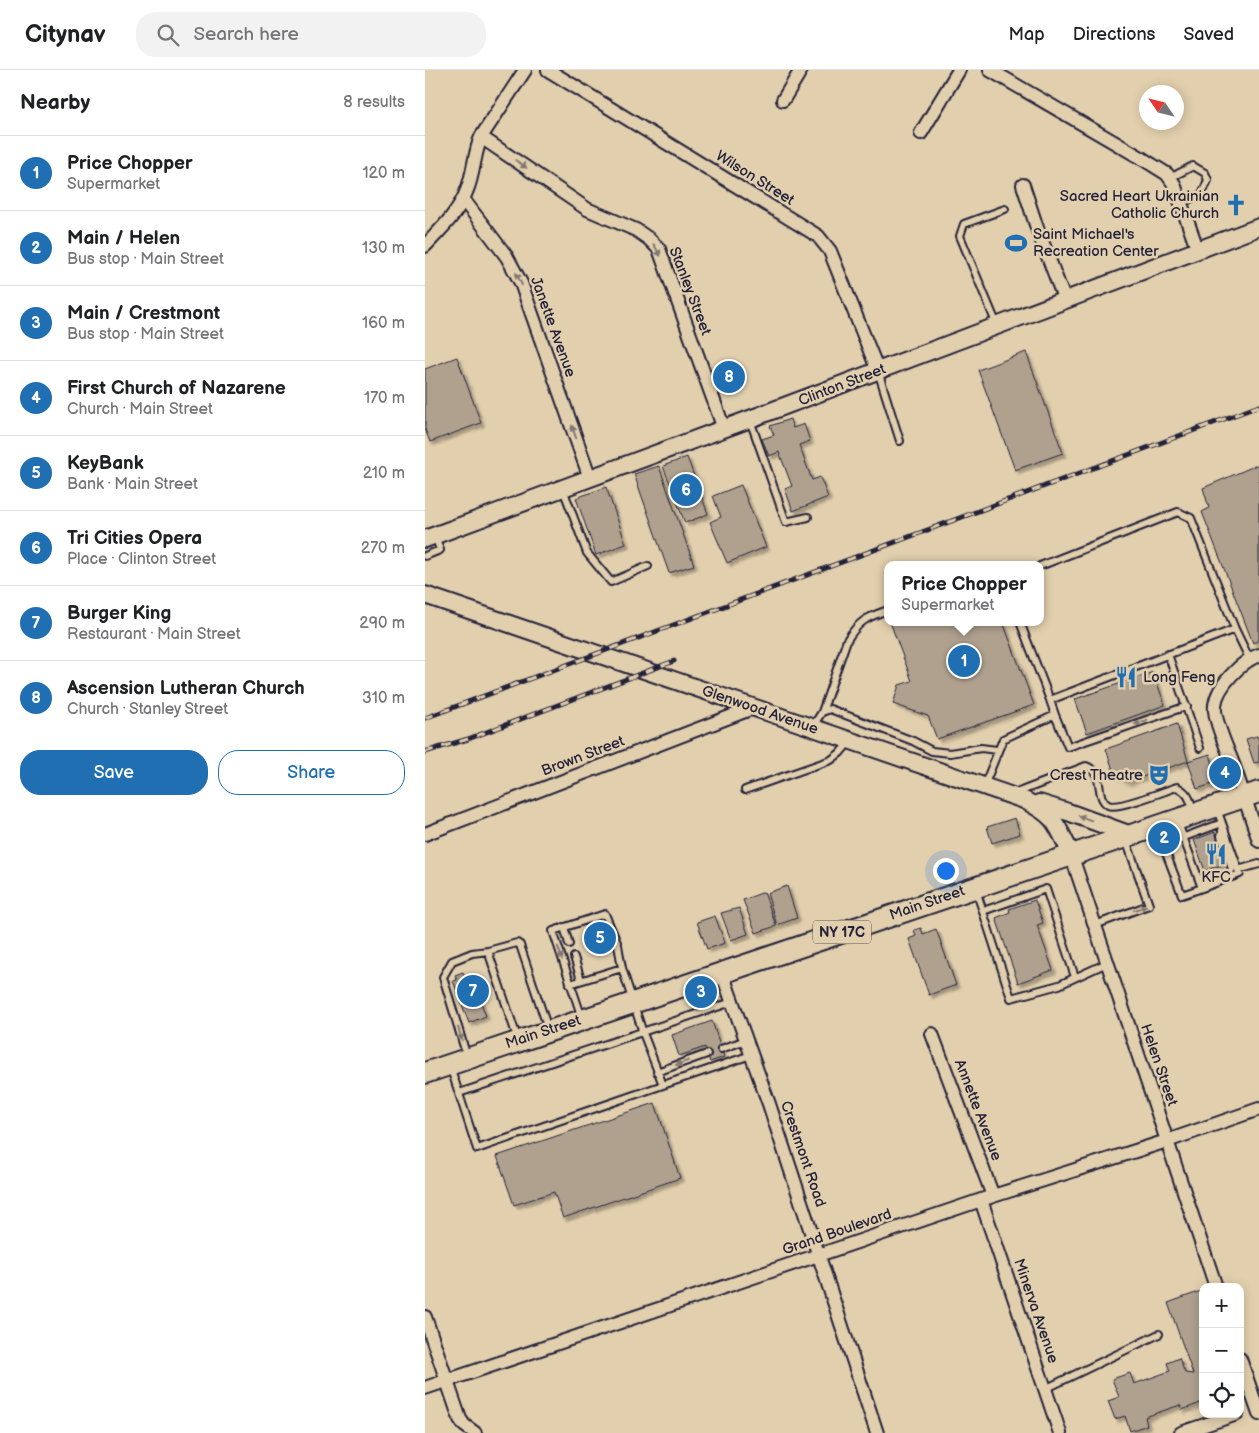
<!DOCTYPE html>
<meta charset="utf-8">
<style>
body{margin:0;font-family:"Balsamiq Sans",sans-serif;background:#f2f2f2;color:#202124}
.controls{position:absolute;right:15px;bottom:15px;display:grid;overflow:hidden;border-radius:10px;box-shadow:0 2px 12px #0003}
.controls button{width:45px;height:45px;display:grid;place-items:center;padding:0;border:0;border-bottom:1px solid #e0e0e0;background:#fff;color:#202124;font:25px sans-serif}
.compass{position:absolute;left:714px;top:15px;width:45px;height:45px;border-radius:50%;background:#fff;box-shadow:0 2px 12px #0003;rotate:305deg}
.you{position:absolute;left:520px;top:800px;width:18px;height:18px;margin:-12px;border:4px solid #fff;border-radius:50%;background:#1a73e8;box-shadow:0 0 0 8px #1a73e833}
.badge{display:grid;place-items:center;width:32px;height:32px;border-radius:50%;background:#1f6fb2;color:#fff;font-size:16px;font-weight:700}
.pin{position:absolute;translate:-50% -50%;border:2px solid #fff;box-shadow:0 1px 5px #0006}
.popup{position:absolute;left:459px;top:491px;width:160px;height:65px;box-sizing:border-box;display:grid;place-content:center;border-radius:10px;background:#fff;filter:drop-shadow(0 1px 4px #0005);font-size:16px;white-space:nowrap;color:#757577}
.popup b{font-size:19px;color:#202124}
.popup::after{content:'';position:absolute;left:50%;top:100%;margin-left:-10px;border:10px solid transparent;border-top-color:#fff}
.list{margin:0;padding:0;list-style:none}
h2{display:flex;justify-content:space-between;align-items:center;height:65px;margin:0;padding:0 20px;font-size:21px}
h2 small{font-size:16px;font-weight:400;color:#757577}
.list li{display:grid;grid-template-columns:32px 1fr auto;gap:15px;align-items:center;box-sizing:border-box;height:75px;padding:0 20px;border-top:1px solid #e0e0e0}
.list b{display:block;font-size:19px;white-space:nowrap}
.list p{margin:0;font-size:16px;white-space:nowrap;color:#757577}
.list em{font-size:16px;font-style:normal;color:#757577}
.actions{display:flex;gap:10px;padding:15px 20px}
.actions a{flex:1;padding:11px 0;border:1px solid #1f6fb2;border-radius:20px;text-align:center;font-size:18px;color:#1f6fb2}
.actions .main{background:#1f6fb2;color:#fff}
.icon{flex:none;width:28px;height:28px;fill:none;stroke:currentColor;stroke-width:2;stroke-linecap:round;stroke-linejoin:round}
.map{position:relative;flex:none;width:834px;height:1363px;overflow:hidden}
header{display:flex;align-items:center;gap:30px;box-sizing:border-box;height:70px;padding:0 25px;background:#fff;border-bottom:1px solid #e0e0e0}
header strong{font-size:24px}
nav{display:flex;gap:28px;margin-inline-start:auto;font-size:18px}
.search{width:350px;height:45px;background:#f2f2f2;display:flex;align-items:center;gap:12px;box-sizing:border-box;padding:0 18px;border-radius:20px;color:#757577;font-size:19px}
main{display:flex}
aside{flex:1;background:#fff}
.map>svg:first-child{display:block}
</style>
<header>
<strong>Citynav</strong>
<div class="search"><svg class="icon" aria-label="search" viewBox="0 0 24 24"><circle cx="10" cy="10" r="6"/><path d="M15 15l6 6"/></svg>Search here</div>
<nav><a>Map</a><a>Directions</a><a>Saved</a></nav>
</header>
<main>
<aside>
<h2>Nearby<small>8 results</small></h2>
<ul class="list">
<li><span class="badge">1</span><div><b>Price Chopper</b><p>Supermarket</p></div><em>120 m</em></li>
<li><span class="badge">2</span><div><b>Main / Helen</b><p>Bus stop · Main Street</p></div><em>130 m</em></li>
<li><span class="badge">3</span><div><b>Main / Crestmont</b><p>Bus stop · Main Street</p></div><em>160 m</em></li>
<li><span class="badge">4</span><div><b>First Church of Nazarene</b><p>Church · Main Street</p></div><em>170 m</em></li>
<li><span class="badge">5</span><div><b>KeyBank</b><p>Bank · Main Street</p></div><em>210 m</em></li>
<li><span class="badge">6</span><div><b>Tri Cities Opera</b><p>Place · Clinton Street</p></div><em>270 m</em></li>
<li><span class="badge">7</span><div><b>Burger King</b><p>Restaurant · Main Street</p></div><em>290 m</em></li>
<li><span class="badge">8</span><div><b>Ascension Lutheran Church</b><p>Church · Stanley Street</p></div><em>310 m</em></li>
</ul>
<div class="actions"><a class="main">Save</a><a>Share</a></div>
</aside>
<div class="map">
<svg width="834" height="1363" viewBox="0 0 834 1363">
<defs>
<filter id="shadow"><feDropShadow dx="3.5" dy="3.5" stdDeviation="1" flood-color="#0004"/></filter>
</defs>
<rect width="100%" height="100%" fill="#e2cfad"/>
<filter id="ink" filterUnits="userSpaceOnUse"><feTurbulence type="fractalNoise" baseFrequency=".02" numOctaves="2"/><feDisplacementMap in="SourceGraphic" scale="10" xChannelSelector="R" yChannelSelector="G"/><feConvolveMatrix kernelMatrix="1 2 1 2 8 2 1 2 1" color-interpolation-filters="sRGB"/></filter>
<g filter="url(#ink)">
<path fill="#b0a18f" stroke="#22223b" filter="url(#shadow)" d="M601,282l37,101 -48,17 -37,-100z
M32,287l24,66 -51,19 -5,-13v-60z
M365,349l3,9 11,-4 6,17 -11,4 13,35 8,-3 8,20 -35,14 -8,-22 7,-3 -13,-34 -10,4 -7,-17 12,-4 -4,-9z
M262,387l21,57 -23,9 -22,-57z
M834,394v176l-6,3 -51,-131 7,-4 -6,-20z
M234,396l35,99 -25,8 -35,-99z
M316,415l25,62 -39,16 -17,-41 11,-5 -8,-21z
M181,417l20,57 -30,11 -20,-57z
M465,552h113l31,83 -97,34 -9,-23 -35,-12 6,-19 13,-4z
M728,602l12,33 -78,28 -12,-34z
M752,654l11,37 -60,21 -13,-6 -9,-27z
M832,666l2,5v21l-5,1 -8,-24z
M785,684l8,28 -21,7 -9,-28z
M590,748l5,16 -28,9 -5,-16z
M790,762l11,31 -21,8 -11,-31z
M362,816l10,32 -20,7 -10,-32z
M339,822l12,34 -20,7 -13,-33z
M610,830l8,23 -6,2 16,45 -35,13 -22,-65 14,-6 -1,-3z
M314,838l9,26 -17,6 -10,-27z
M290,846l10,27 -18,6 -10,-27z
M496,858l2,6 13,-5 20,56 -27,10 -20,-56 7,-3 -2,-6z
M38,902l4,10 5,-3 14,37 -17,7 -16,-42 4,-1 -2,-5z
M287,951l12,36 -14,5 -5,-15 -26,9 -7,-21z
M230,1033l25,75 -117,40 -9,-26 -40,13 -17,-49z
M776,1221l2,4v107l-21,8 -2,-5 -35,12 2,8 -17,6 -5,-15 -10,3 -7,-18 11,-4 -7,-18 18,-6 4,11 36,-13 -3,-8 12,-5 6,15 8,1 -25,-71z"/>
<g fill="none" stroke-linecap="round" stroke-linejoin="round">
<g stroke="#22223b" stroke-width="10">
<path id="service" d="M745,108l23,-12 12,7 3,7 -6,14 -21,9
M572,255l-37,-89 4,-12 41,-15
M453,301l22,70
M325,350l36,102 22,-5
M138,419l24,64 24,29 37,-16
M0,486l15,-6 -5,-14
M615,496l138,-54 13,6 44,111
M595,552l30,78
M743,584l32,94
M397,642l25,-72c12,-19 20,-23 41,-30
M630,645l13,32 119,-41
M388,656l9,-14 8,-3 83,32 19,10 18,2 31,-5 16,2
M559,716l19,-47 52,-24 -5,-15 185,-71 14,29
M320,720l86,-30 9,-7 10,-12
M591,723l70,-27c20,7 8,31 22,39 10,5 56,-14 69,-18 12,6 13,13 17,25
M753,753l24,65 38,-14 -23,-65
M813,800l21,-6
M775,813l28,-8 4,-6 -11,-33 2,-10
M777,818l-20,7 -19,-50 59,-22
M551,820l35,108 48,-13 48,-22
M558,841l63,-22 29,88
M670,855l54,-20 -23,-65
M139,857l5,17
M149,887l7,23
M145,914l52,-16
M157,948l-29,-87 52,-17 13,31 4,23 21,65 20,52 88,-30
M93,970l-30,-89 29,-8 3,2 28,84
M296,979l25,-9
M42,987l-24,-80 9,-16 20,-8 16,-2
M25,996l27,83 186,-64
M232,1002l50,-18
M34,1023l273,-91
M620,1319l114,-55"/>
</g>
<g stroke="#22223b" stroke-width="16">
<path id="minor" d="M123,0l270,166 12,15 48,120
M565,0l153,89 24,15 7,10 24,67
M358,30l18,-30
M496,63l38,-63
M56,67l106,72 49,21 13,9 10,10 65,180
M598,115l14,43 28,73
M38,129l44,58 14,26 69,195
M0,176c16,-17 34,-34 42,-56 7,-17 7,-36 14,-53l44,-67
M834,585c-17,6 -42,31 -44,50 -2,14 13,45 18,59 9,26 18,52 26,77
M0,764l328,-126
M646,784l145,433
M297,903l47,131 108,329
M507,964l61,162
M556,1130l79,233
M0,1247l35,102 4,6 11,8
M815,1289l19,55
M0,1318l568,-192 174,-55 92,-32
M756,1363l56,-19"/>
</g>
<g stroke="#22223b" stroke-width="20">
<path id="tertiary" d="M0,469l325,-120 509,-192
M0,525l599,205c32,16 32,23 47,54
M614,733l29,9 63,23"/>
</g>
<g stroke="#22223b" stroke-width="24">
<path id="primary" d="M0,1003l834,-281"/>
</g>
<use href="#service" stroke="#e2cfad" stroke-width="6"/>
<use href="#minor" stroke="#e2cfad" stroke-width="12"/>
<use href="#tertiary" stroke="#e2cfad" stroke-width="16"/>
<use href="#primary" stroke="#e2cfad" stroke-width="20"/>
<g stroke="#22223b" stroke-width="5">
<path id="rail" d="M0,648l834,-312
M0,682l43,-13 206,-78"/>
</g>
<use href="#rail" stroke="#e2cfad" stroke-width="3" stroke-dasharray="9" stroke-linecap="butt"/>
</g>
<defs><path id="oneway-solid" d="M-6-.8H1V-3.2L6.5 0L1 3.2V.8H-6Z" transform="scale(1.25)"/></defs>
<g fill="#827874">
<use href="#oneway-solid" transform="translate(96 94) rotate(35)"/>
<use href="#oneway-solid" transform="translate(232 180) rotate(59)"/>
<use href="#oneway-solid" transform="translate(94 209) rotate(-116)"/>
<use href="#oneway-solid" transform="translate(149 362) rotate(-109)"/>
<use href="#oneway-solid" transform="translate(716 652) rotate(161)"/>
<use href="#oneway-solid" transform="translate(660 748) rotate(-160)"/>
<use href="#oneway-solid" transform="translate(715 838) rotate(-20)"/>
<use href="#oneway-solid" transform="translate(135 883) rotate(72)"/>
<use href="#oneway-solid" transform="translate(35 964) rotate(74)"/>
<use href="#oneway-solid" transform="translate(257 993) rotate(160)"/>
</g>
</g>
<defs>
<g id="church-bare" transform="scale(1.725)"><path d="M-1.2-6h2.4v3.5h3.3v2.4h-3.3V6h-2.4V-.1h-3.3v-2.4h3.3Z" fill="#1f6fb2" stroke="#e2cfad" stroke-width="2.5" paint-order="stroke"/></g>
<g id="stadium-bare" transform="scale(1.725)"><path d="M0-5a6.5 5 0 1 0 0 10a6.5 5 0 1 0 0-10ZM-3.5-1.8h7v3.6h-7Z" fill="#1f6fb2" stroke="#e2cfad" stroke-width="2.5" paint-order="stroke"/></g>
<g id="restaurant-bare" transform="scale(1.725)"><path d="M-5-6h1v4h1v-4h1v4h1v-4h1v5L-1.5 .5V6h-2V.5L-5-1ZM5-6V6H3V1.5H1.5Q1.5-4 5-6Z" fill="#1f6fb2" stroke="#e2cfad" stroke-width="2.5" paint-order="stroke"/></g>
<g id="theatre-bare" transform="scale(1.725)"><path d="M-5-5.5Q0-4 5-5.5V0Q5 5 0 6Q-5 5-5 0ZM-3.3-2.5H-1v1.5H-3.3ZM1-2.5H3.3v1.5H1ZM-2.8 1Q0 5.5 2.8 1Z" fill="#1f6fb2" stroke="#e2cfad" stroke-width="2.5" paint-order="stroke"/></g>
</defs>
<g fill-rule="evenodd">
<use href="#church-bare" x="811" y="135"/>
<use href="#stadium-bare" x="591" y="173"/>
<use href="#restaurant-bare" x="701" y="607"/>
<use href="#theatre-bare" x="734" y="705"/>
<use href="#restaurant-bare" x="791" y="784"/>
</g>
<g text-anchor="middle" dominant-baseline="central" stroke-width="5" stroke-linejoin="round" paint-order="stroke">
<rect fill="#e2cfad" stroke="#5c565d" stroke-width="1" x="388" y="850.5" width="58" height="23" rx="4"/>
<g font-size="14" font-weight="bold" fill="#22223b">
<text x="417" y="862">NY 17C</text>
</g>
<g font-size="15" fill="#22223b" stroke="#e2cfad">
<text transform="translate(330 108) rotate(32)">Wilson Street</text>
<text transform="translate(265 221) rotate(69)">Stanley Street</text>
<text transform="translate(128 257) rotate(70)">Janette Avenue</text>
<text transform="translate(417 315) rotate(-21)">Clinton Street</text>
<text transform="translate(335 640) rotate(19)">Glenwood Avenue</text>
<text transform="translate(158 686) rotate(-21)">Brown Street</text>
<text transform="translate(502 833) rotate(-19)">Main Street</text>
<text transform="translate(118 962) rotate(-18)">Main Street</text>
<text transform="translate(734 995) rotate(71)">Helen Street</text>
<text transform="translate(553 1040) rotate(69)">Annette Avenue</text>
<text transform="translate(378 1084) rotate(71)">Crestmont Road</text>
<text transform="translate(412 1162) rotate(-19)">Grand Boulevard</text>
<text transform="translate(611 1241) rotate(71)">Minerva Avenue</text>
</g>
<g font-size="15" fill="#22223b" stroke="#e2cfad" text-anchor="end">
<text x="794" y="126">Sacred Heart Ukrainian<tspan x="794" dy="17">Catholic Church</tspan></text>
<text x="608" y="164" text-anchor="start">Saint Michael's<tspan x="608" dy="17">Recreation Center</tspan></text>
<text x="718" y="607" text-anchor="start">Long Feng</text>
<text x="718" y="705">Crest Theatre</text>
<text x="791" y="807" text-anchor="middle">KFC</text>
</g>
</g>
</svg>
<div class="controls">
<button>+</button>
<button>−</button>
<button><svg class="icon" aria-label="locate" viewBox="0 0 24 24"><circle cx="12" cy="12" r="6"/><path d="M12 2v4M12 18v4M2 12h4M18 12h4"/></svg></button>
</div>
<svg class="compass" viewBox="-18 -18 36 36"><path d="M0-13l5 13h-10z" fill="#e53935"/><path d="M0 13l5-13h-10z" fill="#757577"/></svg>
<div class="you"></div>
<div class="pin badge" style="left:539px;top:591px">1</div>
<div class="popup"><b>Price Chopper</b>Supermarket</div>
<div class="pin badge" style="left:739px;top:768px">2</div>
<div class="pin badge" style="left:276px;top:922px">3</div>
<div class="pin badge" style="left:800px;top:703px">4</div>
<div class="pin badge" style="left:175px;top:868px">5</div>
<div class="pin badge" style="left:261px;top:420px">6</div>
<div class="pin badge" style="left:48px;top:921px">7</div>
<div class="pin badge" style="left:304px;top:307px">8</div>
</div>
</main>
